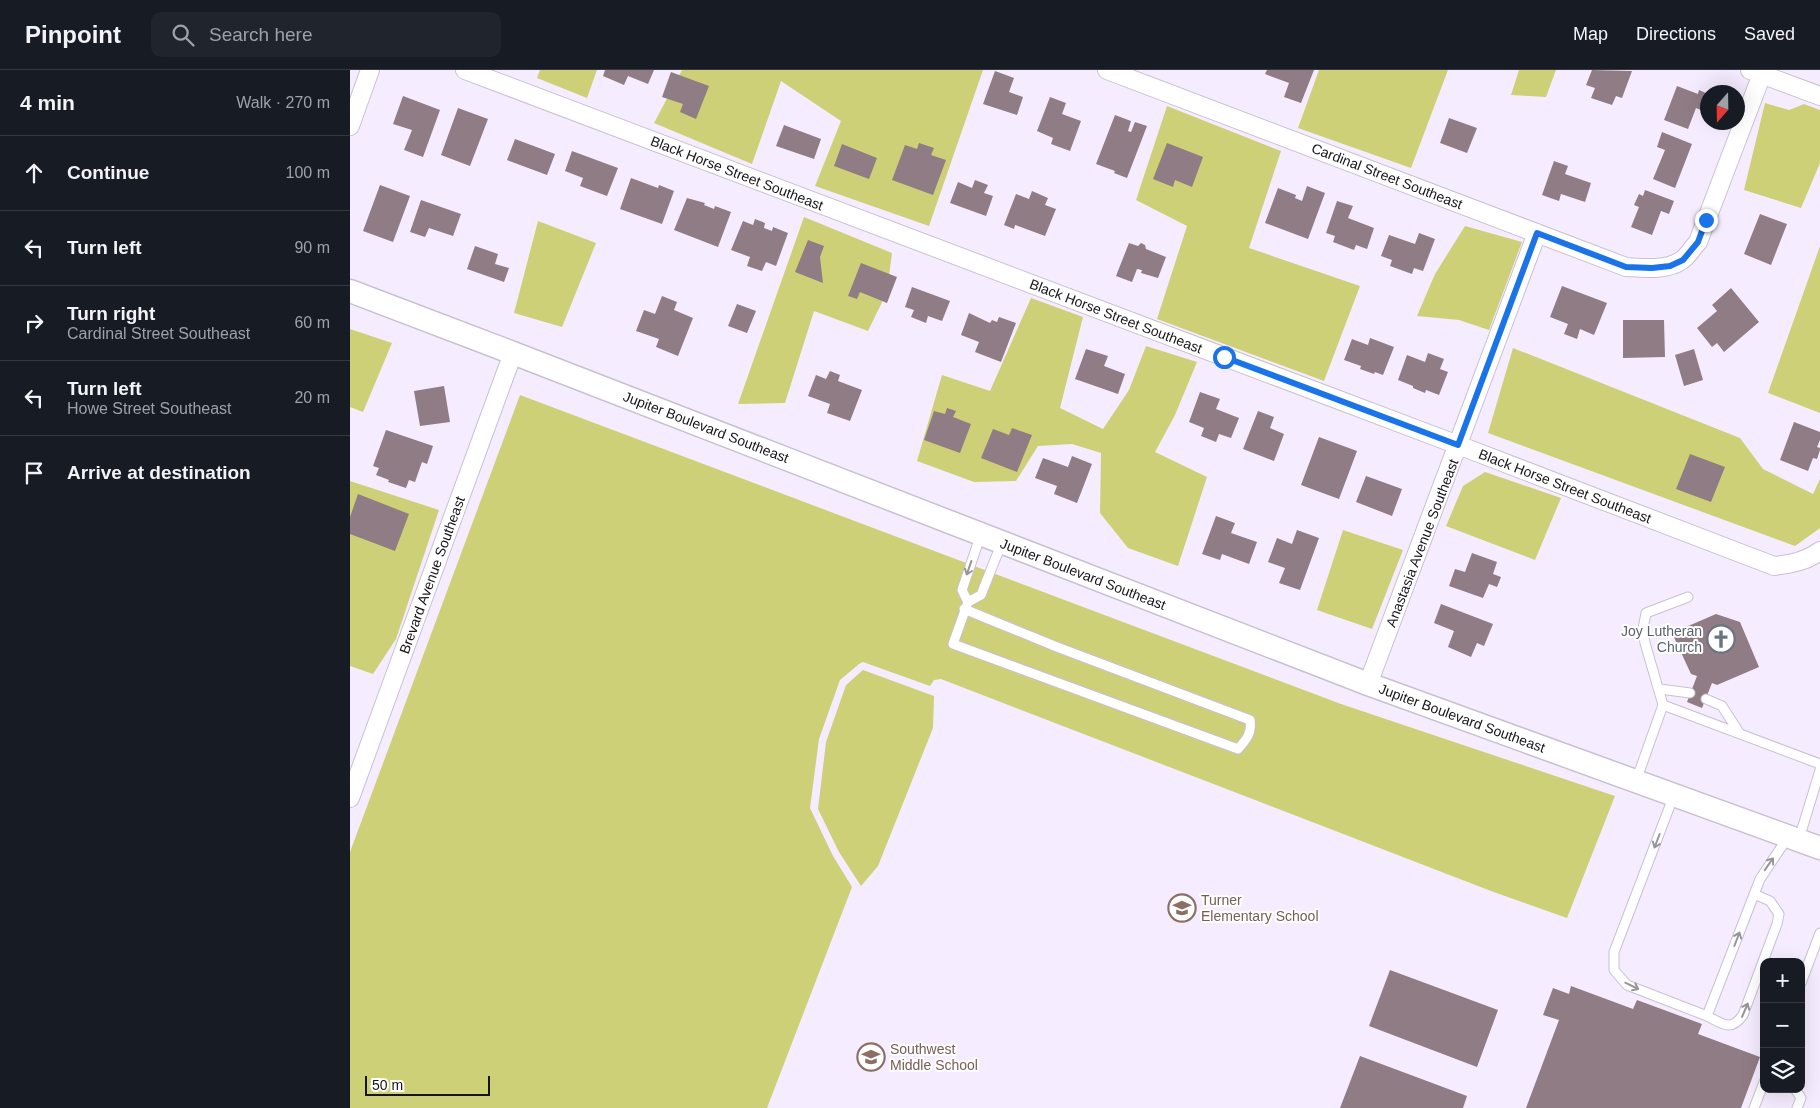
<!DOCTYPE html>
<meta charset="utf-8">
<style>
body{margin:0;font-family:Helvetica,sans-serif;background:#20242c;color:#f1f3f6}
.controls{position:absolute;right:15px;bottom:15px;display:grid;overflow:hidden;border-radius:10px;box-shadow:0 5px 20px #0002}
.controls button{width:45px;height:45px;display:grid;place-items:center;padding:0;border:0;border-bottom:1px solid #363941;background:#171b24;color:#f1f3f6;font:25px sans-serif}
.compass{position:absolute;left:1350px;top:15px;width:45px;height:45px;border-radius:50%;background:#171b24;box-shadow:0 5px 20px #0002;rotate:200deg}
.scale{position:absolute;left:15px;bottom:12px;width:125px;box-sizing:border-box;padding-left:5px;border:2px solid #17141a;border-top:0;font-size:14px;line-height:18px;white-space:nowrap;color:#17141a;-webkit-text-stroke:4px #fff;paint-order:stroke}
.stop{position:absolute;width:15px;height:15px;margin:-11px;border:4px solid #1a73e8;border-radius:50%;background:#fff}
.stop.end{background:#1a73e8;border-color:#fff;box-shadow:0 1px 5px #0008}
.list{margin:0;padding:0;list-style:none}
h2{display:flex;justify-content:space-between;align-items:center;height:65px;margin:0;padding:0 20px;font-size:21px}
h2 small{font-size:16px;font-weight:400;color:#9ea1a6}
.list li{display:grid;grid-template-columns:32px 1fr auto;gap:15px;align-items:center;box-sizing:border-box;height:75px;padding:0 20px;border-top:1px solid #363941}
.list b{display:block;font-size:19px;white-space:nowrap}
.list p{margin:0;font-size:16px;white-space:nowrap;color:#9ea1a6}
.list em{font-size:16px;font-style:normal;color:#9ea1a6}
.icon{flex:none;width:28px;height:28px;fill:none;stroke:currentColor;stroke-width:2;stroke-linecap:round;stroke-linejoin:round}
.map{position:relative;flex:none;width:1470px;height:1038px;overflow:hidden}
header{display:flex;align-items:center;gap:30px;box-sizing:border-box;height:70px;padding:0 25px;background:#171b24;border-bottom:1px solid #363941}
header strong{font-size:24px}
nav{display:flex;gap:28px;margin-inline-start:auto;font-size:18px}
.search{width:350px;height:45px;background:#20242c;display:flex;align-items:center;gap:12px;box-sizing:border-box;padding:0 18px;border-radius:10px;color:#9ea1a6;font-size:19px}
main{display:flex}
aside{flex:1;background:#171b24}
.map>svg:first-child{display:block}
</style>
<header>
<strong>Pinpoint</strong>
<div class="search"><svg class="icon" aria-label="search" viewBox="0 0 24 24"><circle cx="10" cy="10" r="6"/><path d="M15 15l6 6"/></svg>Search here</div>
<nav><a>Map</a><a>Directions</a><a>Saved</a></nav>
</header>
<main>
<aside>
<h2>4 min<small>Walk · 270 m</small></h2>
<ul class="list">
<li><svg class="icon" aria-label="ahead" viewBox="0 0 24 24"><path d="M12 20V5M6 11l6-6 6 6"/></svg><div><b>Continue</b></div><em>100 m</em></li>
<li><svg class="icon" aria-label="left" viewBox="0 0 24 24"><path d="M17 20v-9H6M10 6l-5 5 5 5"/></svg><div><b>Turn left</b></div><em>90 m</em></li>
<li><svg class="icon" aria-label="right" viewBox="0 0 24 24"><path d="M7 20v-9h11M14 6l5 5-5 5"/></svg><div><b>Turn right</b><p>Cardinal Street Southeast</p></div><em>60 m</em></li>
<li><svg class="icon" aria-label="left" viewBox="0 0 24 24"><path d="M17 20v-9H6M10 6l-5 5 5 5"/></svg><div><b>Turn left</b><p>Howe Street Southeast</p></div><em>20 m</em></li>
<li><svg class="icon" aria-label="arrive" viewBox="0 0 24 24"><path d="M6 21V4h12l-3 4 3 4H6"/></svg><div><b>Arrive at destination</b></div></li>
</ul>
</aside>
<div class="map">
<svg width="1470" height="1038" viewBox="0 0 1470 1038">
<rect width="100%" height="100%" fill="#f6ecff"/>
<path fill="#cdd076" d="M190,0h57l-10,28 -50,-20z
M332,0h301l-54,156 -114,-40 26,-65 -60,-40 -29,83 -98,-41z
M969,0h129l-37,98 -113,-40z
M1169,0h37l-10,27 -35,-2z
M1415,33l24,7 15,-6 16,6v53l-19,45 -57,-18z
M817,36l114,45 -32,97 111,38 -36,95 -167,-62 30,-93 -51,-26z
M454,147l88,36 -5,39 -19,39 -54,-20 -29,92 -47,1z
M188,151l58,22 -34,84 -48,-14z
M1115,156l57,16 -33,88 -30,-10 -42,-4 18,-42z
M1470,176v167l-52,-20z
M681,228l52,19 -23,91 43,21 26,-39 17,-44 51,16 -22,53 -20,37 52,25 -29,89 -50,-18 -28,-35 1,-60 -29,-9 -34,2 -22,35 -42,1 -57,-21 25,-86 48,16z
M0,259l42,14 -29,69 -13,-5z
M1163,278l227,90 23,31 50,25 7,-15v49l-25,18 -307,-113z
M170,325l821,309 274,92 -48,122 -76,-27 -550,-212 -7,1 -4,6 -67,-24 -4,2 -19,16 -21,59 -9,69 23,48 19,31 -85,221h-417v-256z
M1135,402l76,26 -26,62 -89,-34 17,-40z
M0,411l89,29 -43,129 -23,35 -23,-8z
M993,460l60,20 -31,79 -55,-19z
M513,600l71,26 -1,32 -55,138 -17,20 -22,-34 -21,-43 8,-67 20,-57z"/>
<path fill="#907c84" d="M255,0h49l-6,14 -20,-8 -4,9 -21,-9z
M917,0h47l-13,33 -17,-6 5,-14 -24,-9z
M1242,0l40,1 -10,27 -6,-2 -4,9 -21,-7 4,-10 -9,-3z
M645,1l19,7 -5,14 14,5 -6,18 -34,-11z
M321,2l38,14 -13,33 -16,-7 3,-8 -21,-7z
M1327,16l21,8 1,-4 9,4v19l-12,-5 -8,21 -24,-9z
M53,26l37,14 -17,47 -19,-7 8,-20 -19,-6z
M700,27l16,6 -4,11 19,7 -11,30 -19,-7 2,-6 -16,-7z
M108,38l30,11 -18,47 -29,-11z
M765,45l16,6 -3,10 3,1 4,-10 12,4 -20,52 -13,-5 1,-2 -19,-7z
M1099,48l28,10 -10,25 -27,-10z
M434,55l37,14 -7,20 -38,-13z
M1312,62l30,12 -17,44 -22,-9 12,-29 -8,-3z
M165,69l40,15 -8,21 -40,-15z
M569,73l15,5 -3,7 15,5 -13,35 -41,-15 13,-35 12,4z
M817,73l36,14 -11,30 -17,-7 -2,7 -20,-8z
M492,74l35,14 -8,21 -35,-13z
M222,81l46,17 -11,28 -27,-10 3,-8 -18,-7z
M1204,91l14,5 -3,8 26,9 -6,19 -24,-8 -2,7 -17,-6z
M281,108l27,10 1,-3 15,6 -12,33 -42,-15z
M625,110l13,5 -4,8 9,3 -7,20 -36,-13 8,-21 14,6z
M30,115l30,11 -17,46 -30,-11z
M957,116l18,7 -17,46 -43,-16 13,-35 18,7 -1,3 7,3z
M1295,120l29,11 -5,13 -8,-3 -9,24 -21,-8 8,-20 -5,-2 5,-11 4,2z
M682,121l16,7 -3,7 11,4 -11,27 -30,-11 -1,4 -10,-4 12,-31 13,5z
M337,128l18,5 -1,2 10,4 1,-3 16,6 -13,35 -44,-17z
M71,130l40,14 -8,22 -24,-8 -4,9 -15,-5z
M987,131l16,5 -5,12 26,10 -7,21 -11,-4 -2,5 -21,-8 2,-6 -9,-3z
M1410,144l27,10 -16,41 -27,-11z
M405,149l10,4 -1,5 8,3 1,-4 15,6 -12,33 -10,-4 -4,9 -15,-5 3,-9 -19,-7 12,-29 10,4z
M1069,163l16,6 -12,32 -9,-3 -2,6 -22,-8 2,-6 -11,-4 8,-21 26,9z
M458,170l16,6 -4,11 3,26 -28,-11z
M779,173l9,3 3,-3 4,2 1,4 20,8 -8,21 -17,-5 1,-3 -5,-1 -5,13 -16,-6z
M125,176l23,8 -3,10 14,4 -5,14 -37,-13z
M511,193l36,14 -10,26 -27,-11 -3,7 -9,-3z
M1212,216l45,17 -13,32 -14,-6 -3,10 -13,-5 4,-10 -18,-7z
M562,217l38,14 -8,20 -14,-5 -2,7 -15,-6 3,-7 -9,-3z
M1381,218l28,34 -35,30 -7,-9 -5,4 -15,-19 20,-17 -5,-6z
M312,226l15,6 -3,8 19,8 -15,38 -22,-9 3,-8 -23,-8 8,-21 11,4z
M387,234l19,7 -9,22 -19,-7z
M619,243l21,10 2,-3 5,2 2,-5 17,6 -15,39 -26,-10 4,-10 -18,-7z
M1273,250h41l1,37 -42,1z
M1020,268l24,9 -11,28 -8,-3 -1,2 -14,-5 1,-3 -17,-6 8,-21 16,6z
M736,279l22,7 -4,10 21,8 -7,20 -43,-15z
M1344,279l9,31 -19,6 -9,-31z
M1078,283l16,6 -4,10 8,3 -9,23 -13,-5 -1,3 -12,-5v-2l-15,-6 9,-25 18,7z
M480,301l10,4 -2,6 24,9 -12,31 -23,-8 3,-9 -22,-8 8,-21 10,4z
M94,316l6,36 -30,4 -6,-35z
M850,322l20,7 -4,10 23,9 -8,20 -12,-4 -3,8 -15,-6 3,-8 -15,-6z
M597,338l9,3 -3,6 18,7 -11,29 -36,-13 10,-29 11,3z
M908,341l16,6 -4,11 14,6 -10,27 -31,-12z
M1444,352l26,10v8l-3,7 3,1v2l-3,9 -4,-1 -5,13 -28,-11z
M662,358l20,7 -15,37 -36,-14 12,-29 16,6z
M36,360l47,16 -6,18 -5,-2 -7,20 -6,-2 -3,8 -18,-6 1,-2 -13,-5 3,-7 -6,-2z
M969,367l38,14 -18,48 -38,-14z
M1340,384l35,13 -14,35 -35,-13z
M722,386l20,8 -15,39 -23,-9 3,-8 -22,-8 8,-20 25,9z
M1016,406l36,13 -10,27 -36,-14z
M8,424l51,20 -14,37 -45,-17v-17z
M866,446l19,7 -4,10 26,9 -8,22 -27,-10 -2,6 -18,-6z
M947,460l22,8 -19,52 -21,-7 6,-15 -17,-6 9,-24 15,6z
M1122,483l25,9 -4,12 8,3 -4,10 -8,-3 -6,14 -34,-12 6,-17 10,3z
M1091,534l52,20 -9,22 -7,-3 -6,14 -23,-10 6,-16 -20,-8z
M1366,544l24,8 19,45 -42,18 -5,-2 -10,25 -15,-6 10,-26 -6,-2 -19,-41z
M1040,900l108,40 -21,57 -108,-41z
M1221,916l62,23 4,-9 65,24 -4,10 62,23 -19,51h-215l33,-88 -16,-5 10,-27 16,6z
M1010,986l107,40 -4,12h-123z"/>
<g fill="none" stroke-linecap="round" stroke-linejoin="round">
<g stroke="#c9c0d2" stroke-width="11">
<path id="service" d="M618,532l-6,-12 19,-56
M614,539l93,38 193,73c2,13 -3,19 -12,29l-285,-105 15,-42 13,-7 21,-53
M1310,619l30,4
M1356,629l16,7 18,28
M1313,635l-18,-62 -2,-14 3,-16 42,-16
M1286,711l27,-76 157,59
M1324,725l-60,157v18l13,15 80,31 53,-137 28,-42
M1449,769l21,-69
M1451,913l19,-50
M1357,946c16,8 24,16 36,-1l34,-91 2,-10 -9,-13 -16,-7
M1445,1019l6,9 -4,10
M1404,1038l10,-26"/>
</g>
<g stroke="#c9c0d2" stroke-width="20">
<path id="minor" d="M115,0l993,375 316,121c18,-2 32,-5 46,-15
M757,0l519,197c18,1 41,4 56,-7 6,-4 11,-13 16,-18l64,-168
M1400,0l70,26
M0,56l20,-56
M1018,614l169,-451
M0,728l163,-445"/>
</g>
<g stroke="#c9c0d2" stroke-width="25">
<path id="tertiary" d="M0,221l163,62 855,331 452,164"/>
</g>
<use href="#service" stroke="#fff" stroke-width="9"/>
<use href="#minor" stroke="#fff" stroke-width="18"/>
<use href="#tertiary" stroke="#fff" stroke-width="22"/>
</g>
<defs><path id="oneway-shaft" d="M-6 0H5M1.5-3L5.5 0L1.5 3" fill="none" stroke-width="1.6" stroke-linecap="round" stroke-linejoin="round" transform="scale(1.25)"/></defs>
<g stroke="#979598">
<use href="#oneway-shaft" transform="translate(619 498) rotate(109)"/>
<use href="#oneway-shaft" transform="translate(1307 771) rotate(111)"/>
<use href="#oneway-shaft" transform="translate(1419 794) rotate(-55)"/>
<use href="#oneway-shaft" transform="translate(1387 869) rotate(-69)"/>
<use href="#oneway-shaft" transform="translate(1282 916) rotate(26)"/>
<use href="#oneway-shaft" transform="translate(1395 940) rotate(-67)"/>
</g>
<g fill="none" stroke-linecap="round" stroke-linejoin="round">
<path stroke="#1a73e8" stroke-width="6" d="M874,287l234,88 79,-212 89,34 26,1 18,-2 13,-6 15,-18 8,-22"/>
</g>
<defs>
<g id="church-ring" transform="scale(1.4375)"><circle r="9.5" fill="#fff" stroke="#6b7280" stroke-width="1.5"/><path d="M-1.2-6h2.4v3.5h3.3v2.4h-3.3V6h-2.4V-.1h-3.3v-2.4h3.3Z" fill="#6b7280"/></g>
<g id="school-ring" transform="scale(1.4375)"><circle r="9.5" fill="#fff" stroke="#8d6e63" stroke-width="1.5"/><path d="M0-5L7-2L0 1L-7-2ZM-4 1L0 2.5L4 1V4Q0 6-4 4Z" fill="#8d6e63"/></g>
</defs>
<g fill-rule="evenodd">
<use href="#church-ring" x="1371" y="569"/>
<use href="#school-ring" x="832" y="838"/>
<use href="#school-ring" x="521" y="987"/>
</g>
<g text-anchor="middle" dominant-baseline="central" stroke-width="4" stroke-linejoin="round" paint-order="stroke">
<g font-size="14" fill="#17141a" stroke="#fff">
<text transform="translate(387 103) rotate(21)">Black Horse Street Southeast</text>
<text transform="translate(1037 106) rotate(21)">Cardinal Street Southeast</text>
<text transform="translate(766 246) rotate(21)">Black Horse Street Southeast</text>
<text transform="translate(356 357) rotate(21)">Jupiter Boulevard Southeast</text>
<text transform="translate(1215 416) rotate(21)">Black Horse Street Southeast</text>
<text transform="translate(1072 473) rotate(-69)">Anastasia Avenue Southeast</text>
<text transform="translate(733 504) rotate(21)">Jupiter Boulevard Southeast</text>
<text transform="translate(82 505) rotate(-70)">Brevard Avenue Southeast</text>
<text transform="translate(1112 648) rotate(20)">Jupiter Boulevard Southeast</text>
</g>
<g font-size="14" fill="#5b616d" stroke="#fff" text-anchor="end">
<text x="1352" y="561">Joy Lutheran<tspan x="1352" dy="16">Church</tspan></text>
</g>
<g font-size="14" fill="#785e54" stroke="#fff" text-anchor="start">
<text x="851" y="830">Turner<tspan x="851" dy="16">Elementary School</tspan></text>
<text x="540" y="979">Southwest<tspan x="540" dy="16">Middle School</tspan></text>
</g>
</g>
</svg>
<div class="controls">
<button>+</button>
<button>−</button>
<button><svg class="icon" aria-label="layers" viewBox="0 0 24 24"><path d="M12 4l9 5-9 5-9-5zM3 14l9 5 9-5"/></svg></button>
</div>
<svg class="compass" viewBox="-18 -18 36 36"><path d="M0-13l5 13h-10z" fill="#e53935"/><path d="M0 13l5-13h-10z" fill="#9ea1a6"/></svg>
<div class="scale">50 m</div>
<div class="stop" style="left:874px;top:287px"></div>
<div class="stop end" style="left:1356px;top:150px"></div>
</div>
</main>
